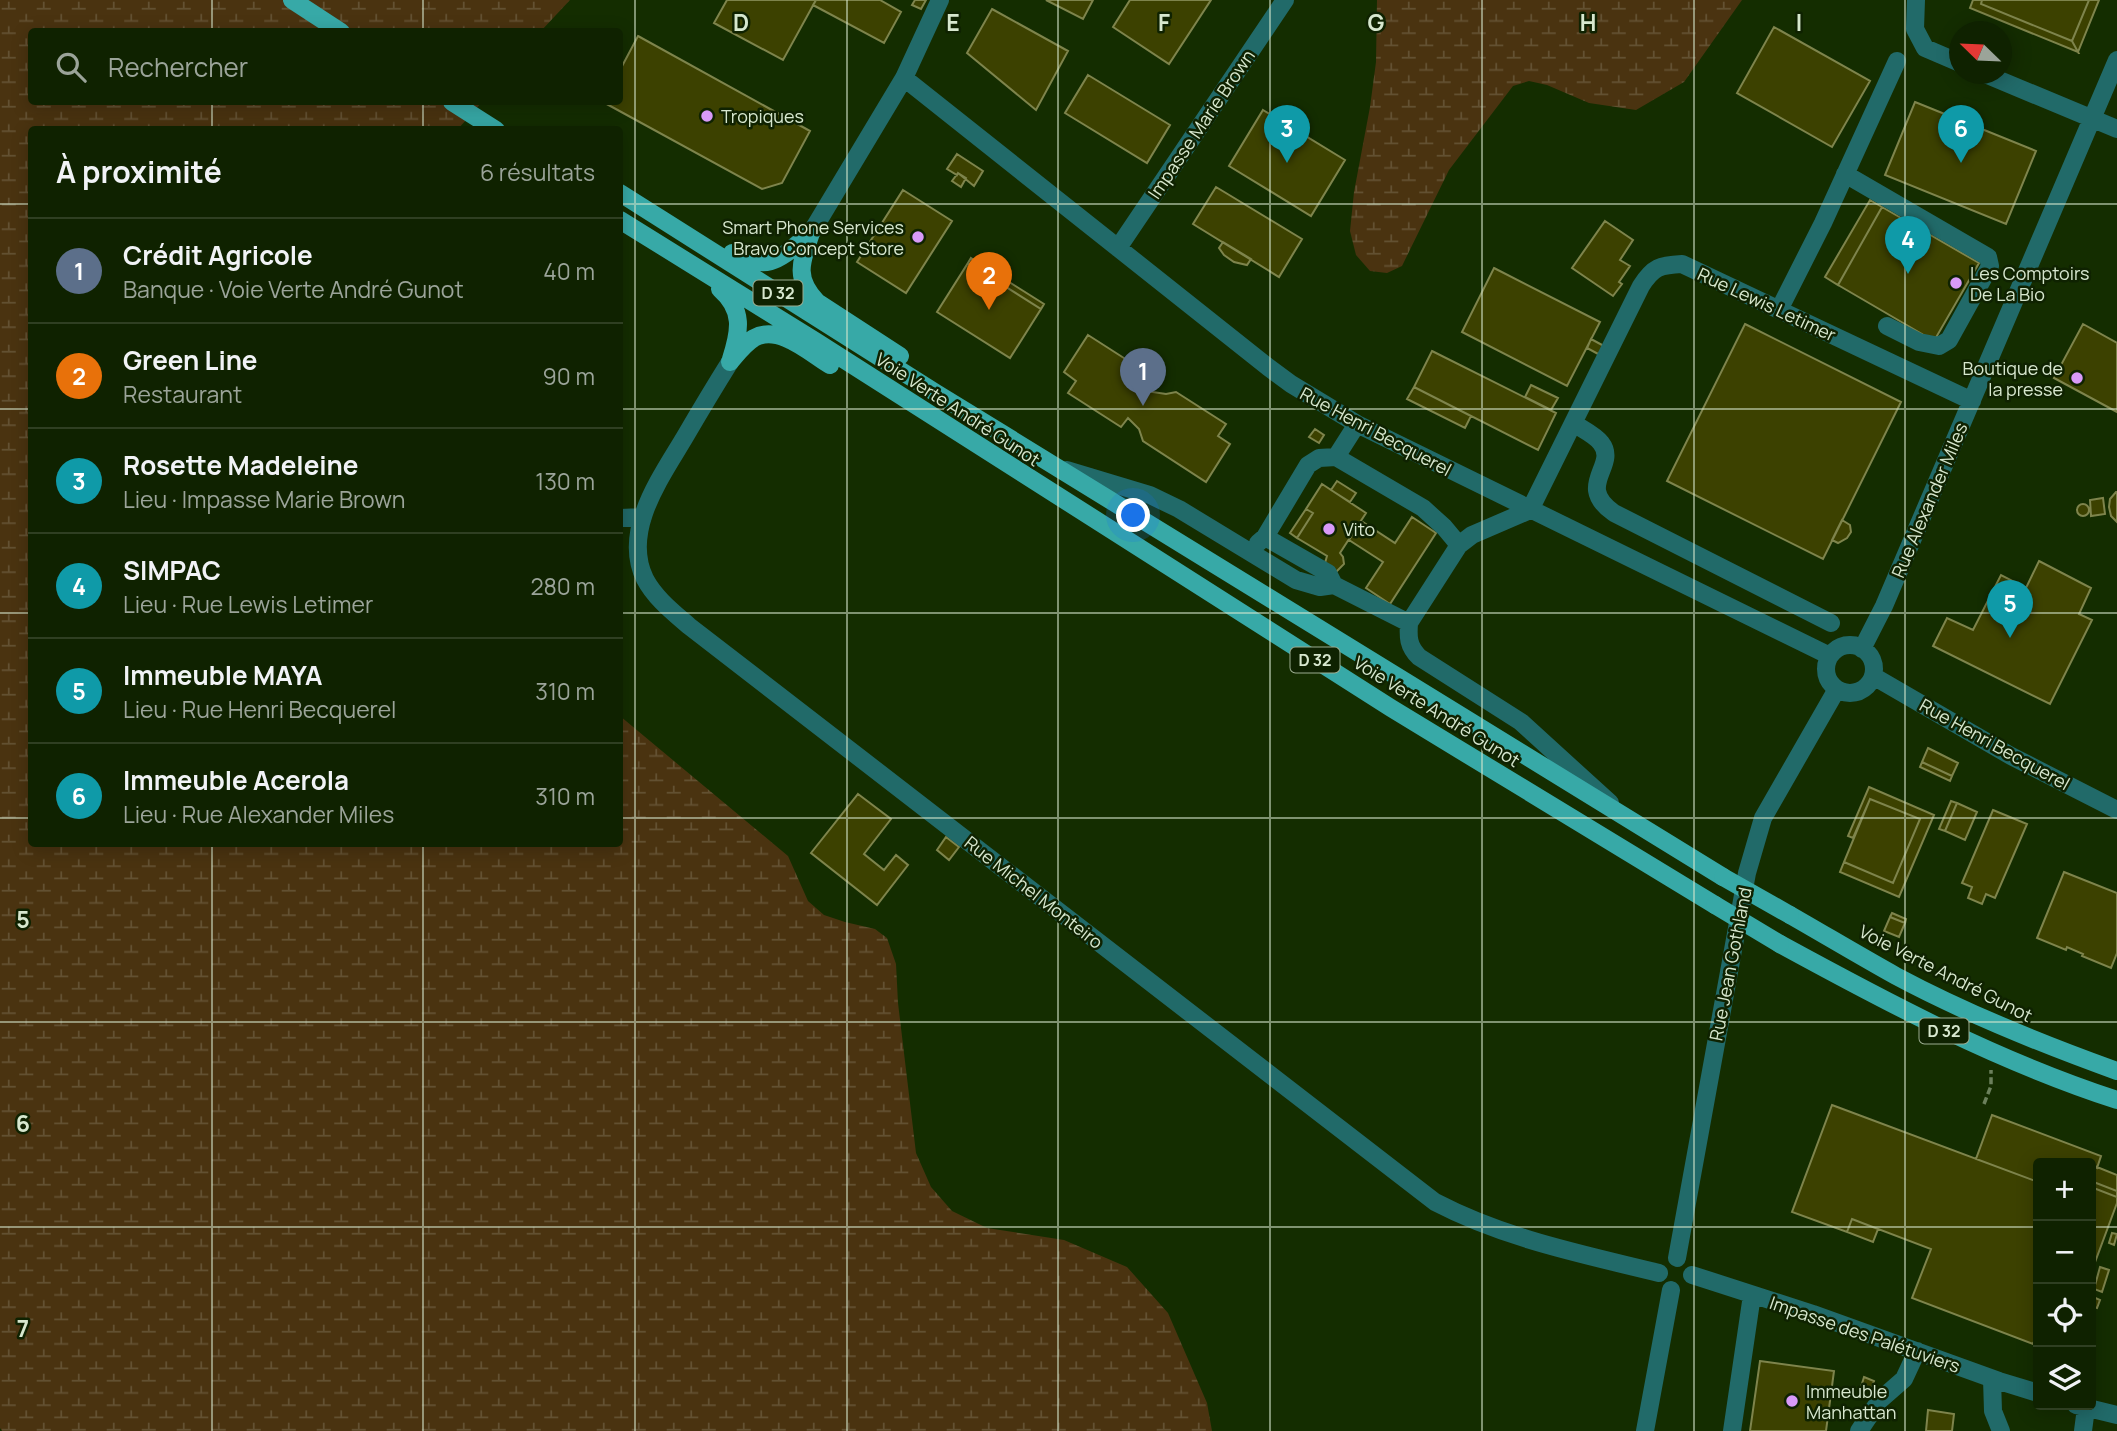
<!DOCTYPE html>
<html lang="fr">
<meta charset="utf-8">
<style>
body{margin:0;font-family:Manrope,sans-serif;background:#182a0a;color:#f1f3f6}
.controls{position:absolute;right:21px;bottom:21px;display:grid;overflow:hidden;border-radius:7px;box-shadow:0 4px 18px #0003}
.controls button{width:63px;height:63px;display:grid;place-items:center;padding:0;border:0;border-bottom:2px solid #2f3f22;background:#0f2200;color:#f1f3f6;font:35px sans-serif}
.compass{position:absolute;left:1949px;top:21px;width:63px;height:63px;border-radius:50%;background:#0f2200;box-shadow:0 4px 18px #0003;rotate:293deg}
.you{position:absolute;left:1134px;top:516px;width:24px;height:24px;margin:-18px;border:5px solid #fff;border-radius:50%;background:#1a73e8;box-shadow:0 0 0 10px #1a73e833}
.badge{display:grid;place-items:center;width:46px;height:46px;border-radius:50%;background:#d99af8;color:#fff;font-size:23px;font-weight:700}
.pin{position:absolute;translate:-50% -58px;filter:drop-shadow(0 2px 4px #0008)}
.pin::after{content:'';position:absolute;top:37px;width:24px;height:21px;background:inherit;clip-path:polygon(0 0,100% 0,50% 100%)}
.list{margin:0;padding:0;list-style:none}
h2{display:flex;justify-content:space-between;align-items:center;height:91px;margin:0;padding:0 28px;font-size:30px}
h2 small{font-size:23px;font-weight:400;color:#9ba499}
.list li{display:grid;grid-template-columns:46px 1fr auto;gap:21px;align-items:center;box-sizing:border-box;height:105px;padding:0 28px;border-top:2px solid #2f3f22}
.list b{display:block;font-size:26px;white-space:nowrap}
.list p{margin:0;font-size:23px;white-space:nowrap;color:#9ba499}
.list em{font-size:23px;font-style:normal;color:#9ba499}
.icon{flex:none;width:38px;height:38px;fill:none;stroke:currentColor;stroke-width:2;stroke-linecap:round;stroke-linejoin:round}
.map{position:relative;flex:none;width:2117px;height:1431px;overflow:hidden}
.search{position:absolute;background:#0f2200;box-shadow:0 4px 18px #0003;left:28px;top:28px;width:595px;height:77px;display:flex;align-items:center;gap:18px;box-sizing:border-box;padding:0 24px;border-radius:7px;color:#9ba499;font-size:26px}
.panel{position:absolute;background:#0f2200;box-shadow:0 4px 18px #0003;left:28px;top:126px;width:595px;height:721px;border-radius:7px}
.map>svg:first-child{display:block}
</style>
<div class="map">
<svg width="2117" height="1431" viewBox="0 0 2117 1431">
<defs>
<pattern id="wetland-marsh" width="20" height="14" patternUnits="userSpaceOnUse" patternTransform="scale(1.75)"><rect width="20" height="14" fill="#4a3310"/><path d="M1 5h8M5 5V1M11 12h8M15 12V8" fill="none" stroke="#635132"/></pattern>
</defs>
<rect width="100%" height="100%" fill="#142d00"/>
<path fill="url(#wetland-marsh)" d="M0,0h570l-29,31 -509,1v70h450l-24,27 -426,1v714h588v-128l168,140 20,45 16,14 21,7 30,7 12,9 9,26 2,39 18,150 15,34 21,24 35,17 77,12 63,27 41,46 39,90 5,28h-1210l-2,-3z
M1377,0h365l-58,82 -48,28 -47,-7 -42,-18 -18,-4 -16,5 -64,84 -47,96 -15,7 -17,-2 -14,-16 -6,-24 4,-39 16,-85 6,-45z"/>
<path fill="#3c4100" stroke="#7e844c" stroke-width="2" d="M727,0h89l-33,60 -69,-37z
M816,0h64l21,12 -17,31 -71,-38z
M915,0h11l-5,9 -9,-4z
M1046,0h47l-10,19z
M1130,0h81l-42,64 -56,-37z
M1973,0h9l-1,4 91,37 6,11 -108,-44z
M1982,0h107l-17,41 -91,-37z
M2089,0h10l-21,52 -6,-11z
M992,9l76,42 -32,59 -69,-57z
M1774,27l96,54 -38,66 -95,-54z
M638,36l172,95 -28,52 -20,6 -159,-87h17v-32z
M1088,75l82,50 -23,38 -82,-50z
M1915,102l121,49 -30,73 -121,-49z
M1263,110l82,50 -34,56 -82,-50z
M957,154l26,17 -9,15 -16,-13 -1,2 -10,-6z
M958,173l8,5 -5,9 -9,-6z
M1216,187l86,52 -23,38 -86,-53z
M903,190l49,31 -46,72 -49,-31z
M1870,200l12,7 -44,78 -13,-8z
M1882,207l97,56 -45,78 -96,-56z
M1605,221l28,19 -13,20 10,6 -11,16 3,2 -9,12 -41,-28z
M1223,242l28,17 -4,6 -13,-3 -10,-7 -5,-7z
M971,258l73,46 -3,5 -73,-46z
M968,263l73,46 -31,49 -73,-46z
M1494,268l106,54 -33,64 -105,-54z
M1745,324l156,78 -78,157 -156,-78z
M2083,324l34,19v69l-63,-34z
M1088,335l67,43 -9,13 20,3 10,-2 50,32 -8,12 12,8 -24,38 -63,-41 -4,-12 -11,-11 -7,9 -53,-34 8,-12 -12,-9z
M1591,339l13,7 -4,9 -13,-7z
M1432,351l124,62 -18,37 -124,-63z
M1531,385l27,13 -7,12 -26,-13z
M1414,387l57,29 -6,12 -58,-29z
M1315,429l9,6 -5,8 -10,-6z
M1337,481l19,12 -6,9 -19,-12z
M1322,484l44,29 -26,40 3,4 1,7 -7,7h-3l-9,-8 2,-7 -30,-18 16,-25 -7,-4z
M2116,492h1v30l-6,-6 -2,-9 1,-8z
M2103,498l2,16 -14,2 -1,-16z
M2077 510a6 6 0 1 1 12 0a6 6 0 1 1-12 0Z
M1306,509l7,4 -16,25 -7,-5z
M1412,517l24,16 -46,71 -24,-16 17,-26 -34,-22 12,-19 34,22z
M1842,520l8,5 1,7 -4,6 -9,5 -6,-3z
M2039,561l52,27 -12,26 13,6 -42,84 -117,-58 14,-28 26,12 28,-55 25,13z
M1928,748l30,15 -6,13 -30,-14z
M1922,762l30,14 -2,5 -30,-14z
M1869,787l65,28 -35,82 -59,-25 4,-10 49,21 27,-64 -50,-20 -17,39 -5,-2z
M858,794l33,25 -27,35 20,16 12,-15 12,10 -31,40 -66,-52z
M1870,799l50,20 -27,64 -49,-21z
M1951,801l6,2 -12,28 -6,-2z
M1957,803l20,9 -12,28 -20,-9z
M1993,810l34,14 -32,74 -9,-4 -4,10 -14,-6 4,-11 -10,-4z
M946,837l13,10 -10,13 -12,-10z
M2064,872l53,21v60l-6,15 -29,-12 1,-2 -16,-7 -1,3 -29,-12z
M1892,913l14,6 -1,4 -15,-6z
M1890,917l15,6 -6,14 -15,-6z
M1832,1105l206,77v149l-5,13 -121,-46 19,-49 -79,-30 -5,13 -55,-20z
M1992,1115l109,41 -4,12 -5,-3 -1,3v-5h-53v19l-62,-23z
M2092,1165l25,10v16l-26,-10z
M2091,1181l26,10v6l-26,-10z
M2091,1187l26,10v6l-26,70z
M1852,1219l26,10 -5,13 -26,-10z
M2112,1233l5,1 -3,11 -5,-2z
M2100,1267l9,3 -7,22 -8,-3z
M2091,1296l9,4 -3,8 -6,-2z
M1760,1361l74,10 -8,60h-76z
M1864,1377l10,4 -3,10 -10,-4z
M1928,1410l26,4 -2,17h-26z"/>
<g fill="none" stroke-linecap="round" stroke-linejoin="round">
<path stroke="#6b805b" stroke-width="3.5" stroke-dasharray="7 3.5" stroke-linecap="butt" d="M1984,1104l7,-18v-16"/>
<path stroke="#216a69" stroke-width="18" d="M1916,0l-1,29 10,19 35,15
M1985,74l132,55
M904,78l364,289 23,17 66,40 473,232
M1845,174l143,83 2,9 -41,74 -10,6 -20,-4 -32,-16
M811,233l93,-155 36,-78
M1118,248l167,-248
M1779,310l44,-87 74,-162
M730,362c-15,24 -30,49 -44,73 -24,41 -65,95 -41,144 10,19 28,33 44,47l746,576c71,37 147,52 224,71
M1573,423c9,6 22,12 28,20 18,23 -27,42 13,70l217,110
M1357,424l-21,33 87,51 21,19 15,18 13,-10 58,-25
M1067,470l83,25 29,14 117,71 24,7 14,-2 75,38c-1,14 -1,23 10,34l102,65 89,81
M1530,510l111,-224c12,-19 19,-21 41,-22l290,137
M620,518l23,-1
M1265,537l43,-72 11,-7 17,-1
M1258,543l7,-6 63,36 6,12
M1409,623l50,-78
M1826 669a24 24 0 1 1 48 0a24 24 0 1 1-48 0Z
M1862,649l22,-43 233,-546
M1873,676l138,80 106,54
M1677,1258l70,-385 16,-55 74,-129
M1692,1275l121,39 186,67 39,12
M1992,1379l1,32 8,20
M2076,1405l41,10
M1645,1431l26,-141
M1732,1431l20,-136
M1859,1431l21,-31 24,-21 13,-28
M2083,1431l3,-23"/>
<path stroke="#37a9a7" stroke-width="18" d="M292,0l49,32
M452,102l44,28
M620,193l316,200 787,484
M620,220l195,121 576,367 324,197
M811,233c-10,29 -17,45 6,69l83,54
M732,253c39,20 48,5 79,-20
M720,289c24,21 20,42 11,70
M730,362c7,-8 14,-18 24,-24 25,-14 56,15 76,27
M1790,915c35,20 70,41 106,61 71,38 146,68 221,95
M1780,944c110,60 217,117 337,156"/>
<path stroke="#37a9a7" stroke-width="18" d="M1723,877l67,38
M1715,905l65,39"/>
</g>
<path fill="none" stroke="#d7e7ce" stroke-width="2" stroke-opacity="0.55" d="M212,0v32M423,0v32M635,0v1431M847,0v1431M1058,0v1431M1270,0v1431M1482,0v1431M1694,0v1431M1905,0v1431M212,102v28M423,102v28M0,204h32M620,204h1497M0,409h32M620,409h1497M0,613h32M620,613h1497M0,818h32M620,818h1497M212,844v587M423,844v587M0,1022h2117M0,1227h2038M2091,1227h26"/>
<g fill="#d99af8" stroke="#0f2201" stroke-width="2.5">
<circle cx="707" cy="116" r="7"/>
<circle cx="918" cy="237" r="7"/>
<circle cx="1956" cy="283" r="7"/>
<circle cx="2077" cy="378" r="7"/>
<circle cx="1329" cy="529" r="7"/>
<circle cx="1792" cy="1401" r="7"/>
</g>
<g text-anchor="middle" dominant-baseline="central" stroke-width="5" stroke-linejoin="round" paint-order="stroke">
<g fill="#0f2201" stroke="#9bac90" stroke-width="2">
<rect x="753.5" y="280.5" width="49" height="25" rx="5"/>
<rect x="1290.5" y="647.5" width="49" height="25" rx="5"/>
<rect x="1919.5" y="1018.5" width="49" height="25" rx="5"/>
</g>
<g font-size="16" font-weight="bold" fill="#d7e7ce">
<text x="778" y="293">D 32</text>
<text x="1315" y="660">D 32</text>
<text x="1944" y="1031">D 32</text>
</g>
<g font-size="18" fill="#d7e7ce" stroke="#0f2201" text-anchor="start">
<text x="721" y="116">Tropiques</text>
<text x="904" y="227" text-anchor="end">Smart Phone Services<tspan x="904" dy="21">Bravo Concept Store</tspan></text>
<text x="1970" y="273">Les Comptoirs<tspan x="1970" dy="21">De La Bio</tspan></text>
<text x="2063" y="368" text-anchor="end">Boutique de<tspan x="2063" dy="21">la presse</tspan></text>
<text x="1343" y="529">Vito</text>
<text x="1806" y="1391">Immeuble<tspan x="1806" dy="21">Manhattan</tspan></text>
</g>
<g font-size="18" fill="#d7e7ce" stroke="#0f2201">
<text transform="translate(1201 124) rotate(-56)">Impasse Marie Brown</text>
<text transform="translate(1767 304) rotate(25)">Rue Lewis Letimer</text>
<text transform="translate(958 409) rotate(33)">Voie Verte André Gunot</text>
<text transform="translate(1376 431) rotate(28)">Rue Henri Becquerel</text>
<text transform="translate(1929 500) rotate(-67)">Rue Alexander Miles</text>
<text transform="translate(1437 711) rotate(32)">Voie Verte André Gunot</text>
<text transform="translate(1995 744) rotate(29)">Rue Henri Becquerel</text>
<text transform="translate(1034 892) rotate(38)">Rue Michel Monteiro</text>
<text transform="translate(1730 964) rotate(-79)">Rue Jean Gothland</text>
<text transform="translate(1946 973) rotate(27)">Voie Verte André Gunot</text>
<text transform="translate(1865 1334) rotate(19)">Impasse des Palétuviers</text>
</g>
</g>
<g font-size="23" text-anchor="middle" font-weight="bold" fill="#d7e7ce" stroke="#0f2201" stroke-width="5" stroke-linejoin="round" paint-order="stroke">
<text x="741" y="31">D</text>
<text x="953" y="31">E</text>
<text x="1164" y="31">F</text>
<text x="1376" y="31">G</text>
<text x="1588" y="31">H</text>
<text x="1799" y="31">I</text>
<text x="23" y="928">5</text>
<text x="23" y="1132">6</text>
<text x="23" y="1337">7</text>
</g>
</svg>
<div class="controls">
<button>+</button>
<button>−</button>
<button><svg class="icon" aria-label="locate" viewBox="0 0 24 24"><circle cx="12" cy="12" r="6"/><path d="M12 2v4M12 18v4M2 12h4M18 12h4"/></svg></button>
<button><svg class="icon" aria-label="layers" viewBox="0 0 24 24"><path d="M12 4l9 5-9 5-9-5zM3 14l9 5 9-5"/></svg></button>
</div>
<svg class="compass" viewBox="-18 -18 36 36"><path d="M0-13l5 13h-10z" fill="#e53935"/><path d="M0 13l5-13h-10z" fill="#9ba499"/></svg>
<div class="you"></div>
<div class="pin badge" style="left:1143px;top:406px;background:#5c6f8a">1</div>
<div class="pin badge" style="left:989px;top:310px;background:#e8710a">2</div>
<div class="pin badge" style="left:1287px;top:163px;background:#0f9aa8">3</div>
<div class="pin badge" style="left:1908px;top:274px;background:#0f9aa8">4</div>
<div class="pin badge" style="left:2010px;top:638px;background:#0f9aa8">5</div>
<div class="pin badge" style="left:1961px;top:163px;background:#0f9aa8">6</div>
<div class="search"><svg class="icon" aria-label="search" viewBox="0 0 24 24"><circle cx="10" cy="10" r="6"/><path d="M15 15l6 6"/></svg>Rechercher</div>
<section class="panel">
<h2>À proximité<small>6 résultats</small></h2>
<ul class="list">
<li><span class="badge" style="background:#5c6f8a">1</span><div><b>Crédit Agricole</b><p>Banque · Voie Verte André Gunot</p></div><em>40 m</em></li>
<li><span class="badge" style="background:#e8710a">2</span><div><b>Green Line</b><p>Restaurant</p></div><em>90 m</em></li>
<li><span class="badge" style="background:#0f9aa8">3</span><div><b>Rosette Madeleine</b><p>Lieu · Impasse Marie Brown</p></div><em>130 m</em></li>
<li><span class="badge" style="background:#0f9aa8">4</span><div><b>SIMPAC</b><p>Lieu · Rue Lewis Letimer</p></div><em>280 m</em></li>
<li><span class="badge" style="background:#0f9aa8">5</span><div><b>Immeuble MAYA</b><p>Lieu · Rue Henri Becquerel</p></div><em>310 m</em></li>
<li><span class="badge" style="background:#0f9aa8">6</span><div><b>Immeuble Acerola</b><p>Lieu · Rue Alexander Miles</p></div><em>310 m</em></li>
</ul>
</section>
</div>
